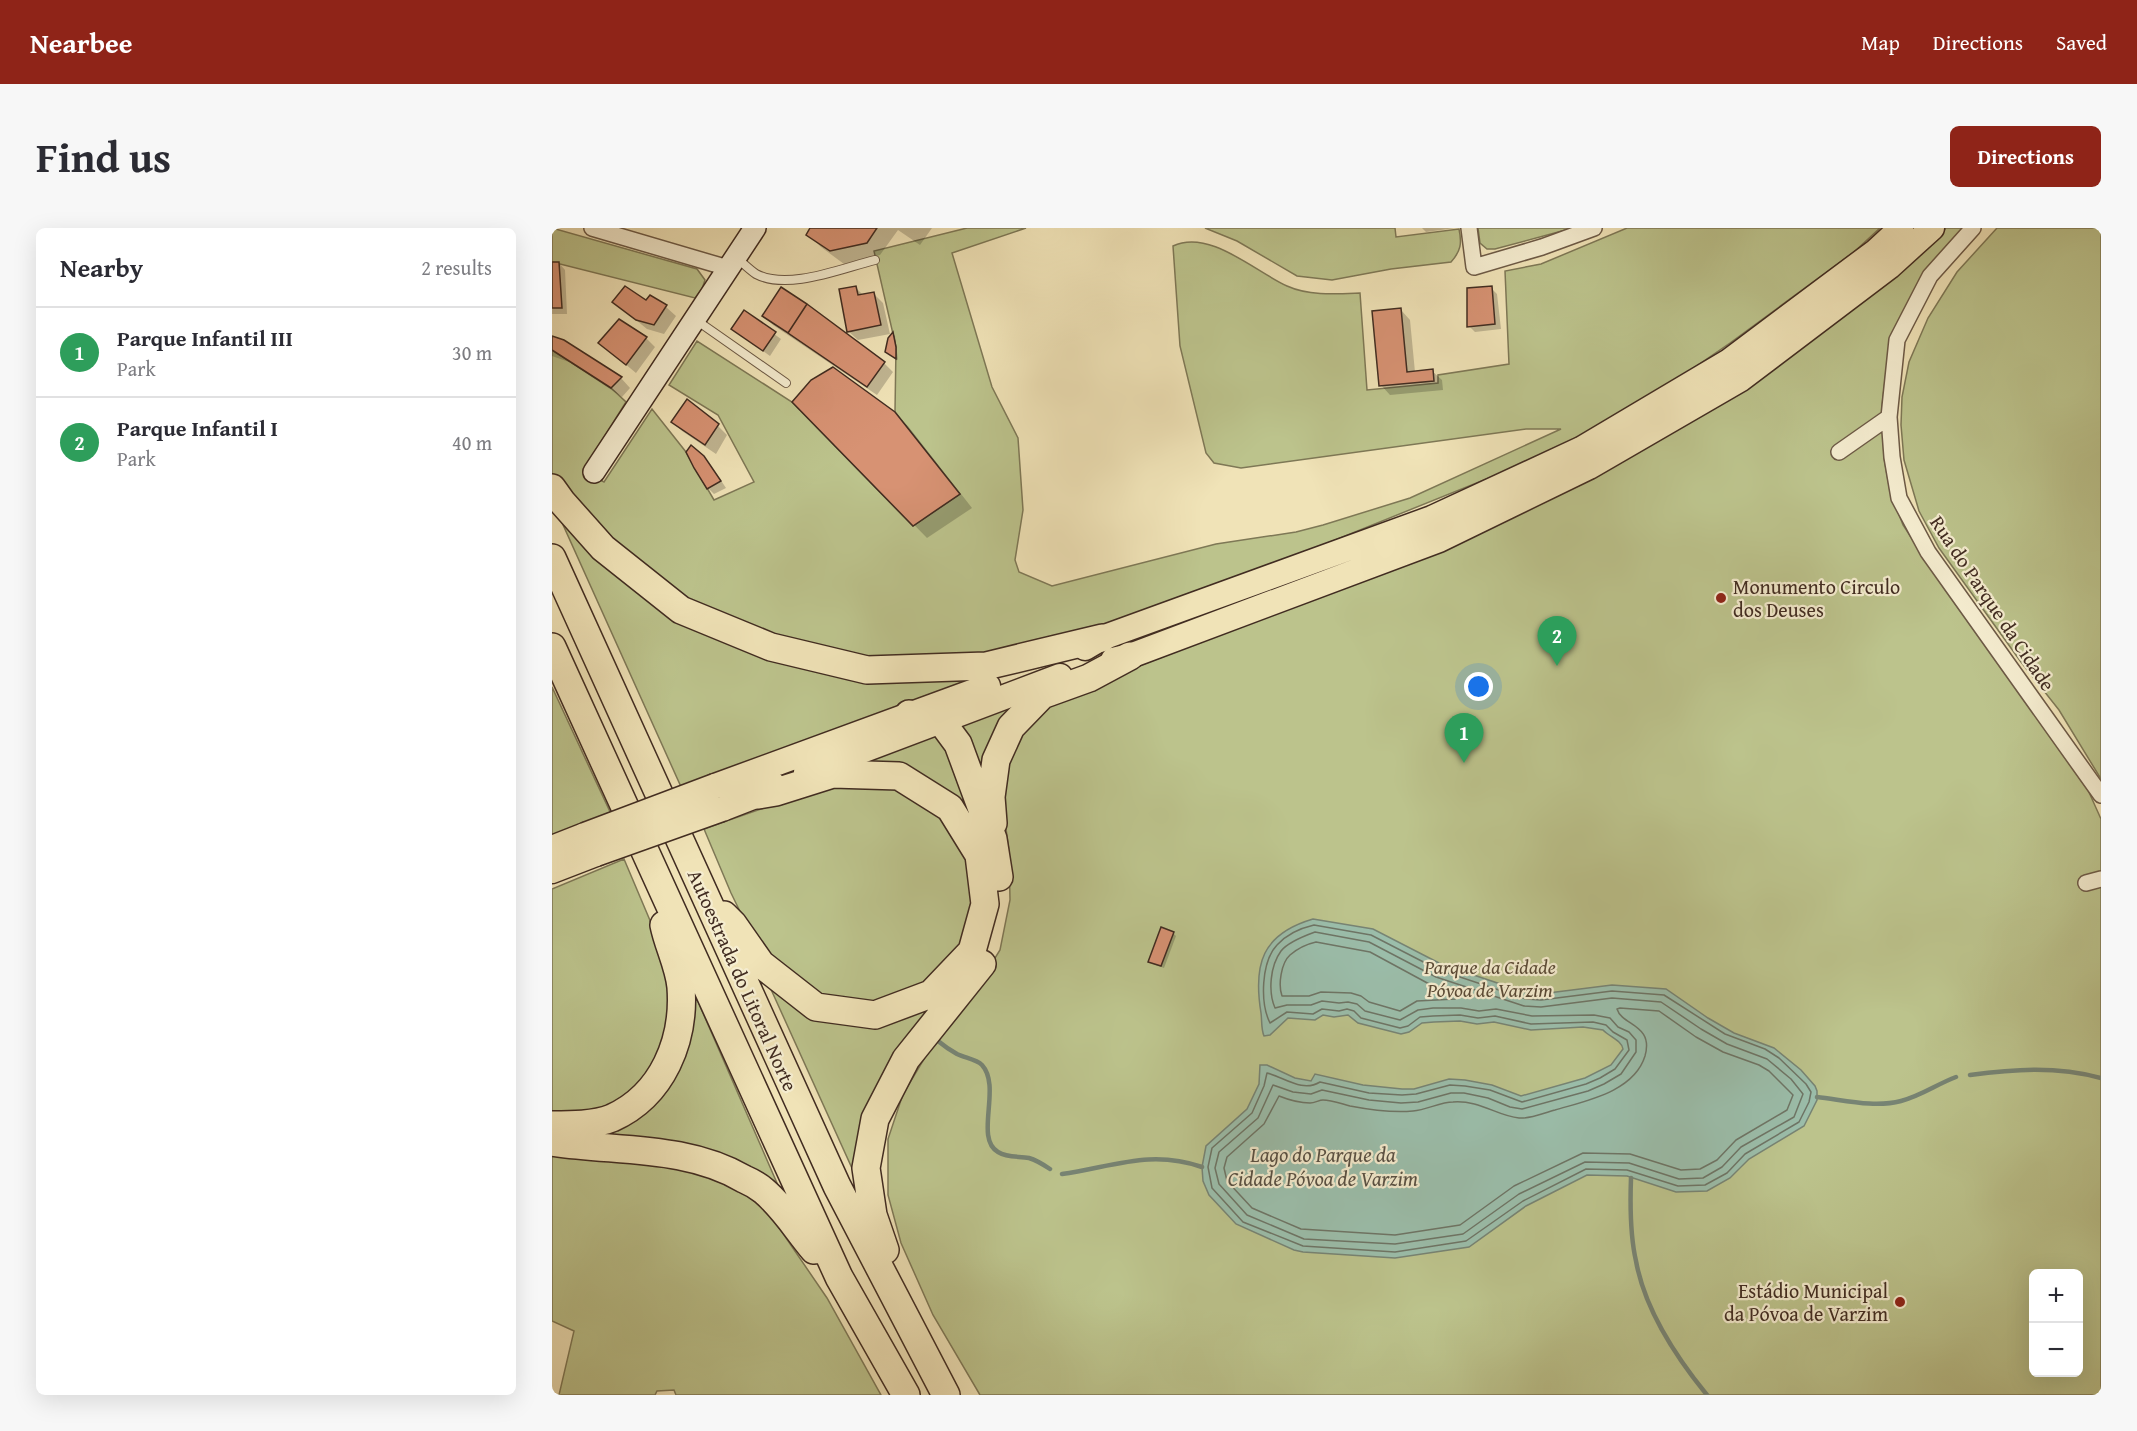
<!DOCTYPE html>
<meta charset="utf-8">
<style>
body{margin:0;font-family:"Gentium Book Plus",serif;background:#f7f7f7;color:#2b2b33}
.controls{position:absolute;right:18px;bottom:18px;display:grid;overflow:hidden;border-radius:9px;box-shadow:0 6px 24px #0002}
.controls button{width:54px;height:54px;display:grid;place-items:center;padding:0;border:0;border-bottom:2px solid #e1e1e2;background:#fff;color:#2b2b33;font:30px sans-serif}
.you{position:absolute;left:927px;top:459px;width:21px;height:21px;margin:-15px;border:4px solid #fff;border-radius:50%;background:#1a73e8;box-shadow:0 0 0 9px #1a73e833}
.badge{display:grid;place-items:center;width:39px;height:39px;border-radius:50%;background:#8f2418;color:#fff;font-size:20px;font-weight:700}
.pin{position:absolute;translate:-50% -50px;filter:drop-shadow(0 2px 3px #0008)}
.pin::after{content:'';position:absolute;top:32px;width:21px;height:18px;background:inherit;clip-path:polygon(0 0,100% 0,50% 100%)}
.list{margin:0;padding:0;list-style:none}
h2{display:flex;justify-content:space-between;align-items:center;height:78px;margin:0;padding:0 24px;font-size:26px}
h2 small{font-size:20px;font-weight:400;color:#7c7c81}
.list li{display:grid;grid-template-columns:39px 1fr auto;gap:18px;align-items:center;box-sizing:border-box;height:90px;padding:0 24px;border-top:2px solid #e1e1e2}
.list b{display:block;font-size:22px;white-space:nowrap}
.list p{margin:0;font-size:20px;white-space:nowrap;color:#7c7c81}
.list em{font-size:20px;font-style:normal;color:#7c7c81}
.map{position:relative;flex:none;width:1549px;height:1167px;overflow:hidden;border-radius:9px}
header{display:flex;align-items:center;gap:36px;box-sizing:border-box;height:84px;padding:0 30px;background:#8f2418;color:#fff}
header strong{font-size:28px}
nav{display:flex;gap:33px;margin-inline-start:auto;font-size:21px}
.intro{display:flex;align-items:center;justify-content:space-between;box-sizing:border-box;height:144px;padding:0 36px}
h1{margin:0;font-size:42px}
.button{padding:15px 27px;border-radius:9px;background:#8f2418;color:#fff;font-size:21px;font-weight:700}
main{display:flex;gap:36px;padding:0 36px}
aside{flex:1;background:#fff;border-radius:9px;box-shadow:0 6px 24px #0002}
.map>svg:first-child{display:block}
</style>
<header>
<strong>Nearbee</strong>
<nav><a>Map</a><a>Directions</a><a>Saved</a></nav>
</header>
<div class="intro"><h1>Find us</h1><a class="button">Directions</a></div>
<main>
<aside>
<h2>Nearby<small>2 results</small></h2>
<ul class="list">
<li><span class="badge" style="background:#2e9e5b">1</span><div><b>Parque Infantil III</b><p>Park</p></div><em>30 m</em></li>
<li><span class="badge" style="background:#2e9e5b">2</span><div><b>Parque Infantil I</b><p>Park</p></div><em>40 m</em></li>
</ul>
</aside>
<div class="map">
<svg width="1549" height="1167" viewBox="0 0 1549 1167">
<rect width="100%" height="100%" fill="#f0e3b7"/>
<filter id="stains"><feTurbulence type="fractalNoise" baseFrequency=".00333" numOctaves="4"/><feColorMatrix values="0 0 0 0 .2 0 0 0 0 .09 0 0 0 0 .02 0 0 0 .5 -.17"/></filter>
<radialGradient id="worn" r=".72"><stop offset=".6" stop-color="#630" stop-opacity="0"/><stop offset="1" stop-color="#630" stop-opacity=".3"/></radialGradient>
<path fill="#bcc38c" stroke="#7e7856" stroke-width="1.5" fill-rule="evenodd" d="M0,0l145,41 8,11 -3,9 -7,9 -143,-36z
M415,0h59l-74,25 40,134 26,51 5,72 -8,50 4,12 33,14 164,-42 80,-12 27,-7 87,-27 151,-69h-35l-285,39 -27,-5 -8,-10 -26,-107 -7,-100c37,-17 81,25 114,40 22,10 49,8 73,7l7,97 71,-7v-8l71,-11 -4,-93 36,-7 86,-36h253l-26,24 -124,91 -51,35 -80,48 -68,35 -263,106 -170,60 -104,29 -136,5 -152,-48 -80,-54 -61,-64 -13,-22v-123l59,38 15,14 -43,69 21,11 48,-73 34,43 28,48 40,-18 -36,-67 -49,-30 28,-44 95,61 121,124 47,-32 -65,-82 1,-65 -22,-96z
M653,0h190l1,9 63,-8c3,14 2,22 -8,33l-60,7 -59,11 -35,-4 -60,-35z
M926,0h95l-78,21h-8l-7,-6z
M1394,0h21l-77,110 -8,68 2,52 6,33 13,34 41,63 144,202 13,29v576h-1121l-47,-80 -32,-72 -13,-48v-56l15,-45 24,-40 39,-49 34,-55 10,-50 -1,-49 -6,-45v-35l18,-40 25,-29 423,-164 201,-104 203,-141 40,-31zM1482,1046h44v98h-44z
M1445,0h104v551l-42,-69 -38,-48 -82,-114 -20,-37 -15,-51 -3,-35 1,-28 7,-35 19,-44 29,-46z
M3,279l114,106 59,31 64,22 54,11 148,-3 -312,115z
M0,459l60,129 -60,23z
M465,477l-31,79 -29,-58z
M386,505l13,11 6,9c6,19 11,38 18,57 9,29 20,58 19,89 -2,62 -45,94 -81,138 -33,39 -51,87 -52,138l-5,2 -87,-192c57,50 139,57 190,-5 12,-14 22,-29 28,-47 6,-20 6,-42 2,-63 -10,-67 -61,-99 -125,-104l-2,-3 1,-2z
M301,556l33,3 27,9 20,15 19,20 16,29 6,34 -9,47 -43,46 -41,17 -52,-5 -50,-28 -29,-39 -19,-39 -27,-64c49,-17 97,-36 149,-45z
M72,631l44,104 2,70 -26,48 -28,21 -27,10 -37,3v-226z
M144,769l84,193 -228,-57 46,-2 94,-107z
M0,923l92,10 83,18 42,34 58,85 54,97h-205l-2,-5 -17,1 -2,4h-96l15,-64 -22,-10z"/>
<path fill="#9bbeab" stroke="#778474" stroke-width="1.5" d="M761,691l60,10 68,35 86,29 13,1 72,-9 54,4 42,29 26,15 40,15 27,22 14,16 2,5v9l-13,26 -55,33 -19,19 -23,13 -31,1 -49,-16 -40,-1 -61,31 -57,41 -74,11 -92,-6 -9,-2 -58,-26 -27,-29 -6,-14 -1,-14 4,-21 41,-37 12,-25 1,-19h7l28,13 16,3 4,-7 48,11 39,4h12l35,-10 16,1 27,5 29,11 64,-18 26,-13 12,-16c-1,-8 -13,-12 -20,-19l-20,-3 -52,3 -37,-8 -17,2 -17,-3 -26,1 -12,1 -13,9 -8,2 -43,-11 -10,-8 -14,2 -11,-2 -8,5 -27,-2 -18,17 -6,1c-3,-7 -2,-16 -3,-23 -8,-49 1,-79 52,-94z"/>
<path fill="#0003" d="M260,0h120l-12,17 -22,-15 -18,25 -36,9 -23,-17 -13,-13z
M870,0h33l-29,4z
M0,35h7l6,7 2,44h-15z
M304,60l8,8 10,-2 9,9 7,31 -32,6 -10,-9z
M939,60l6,6 4,35 -26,3 -6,-6z
M98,69l16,10 10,9 -12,18 -17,-5 -33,-27h32z
M849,82l9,10 5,52 17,-1 10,9 1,10 -53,5 -9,-10z
M192,84l37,27 -11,17 -37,-27z
M212,88l120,47 9,9 -16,23 -104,-70z
M341,106l2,2 3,24 -8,-6z
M0,110l12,3 57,37 9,10 -8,9 -53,-35 -17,-6z
M94,110l9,9 -19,26 -36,-30z
M242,174l100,11 14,13 64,82 -45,30z
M121,194l45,4 9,9 -11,19 -34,-23z
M158,236l16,24 -12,6 -6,-6z
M621,705l3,3 -12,32 -11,-4 -3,-3z"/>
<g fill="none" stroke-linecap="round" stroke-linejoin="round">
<path stroke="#6e7566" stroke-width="1.5" d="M762,697l57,10 68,35 87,29 15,1 71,-9 52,4 61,39 40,15 14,9 27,26 5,8 -2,10 -10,20 -54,32 -18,19 -22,12 -27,1 -51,-16 -41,-1 -63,32 -57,40 -71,11 -92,-6 -60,-24 -31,-34 -4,-21 4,-19 40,-35 12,-27 3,-13c17,4 35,20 53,9l49,11 33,2 14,-1 34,-9 15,1 25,4 32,12 64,-18 14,-6 15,-9 14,-19 -2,-10 -14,-8 -7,-7 -13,-3 -62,2 -36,-8 -17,2 -18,-3 -27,1 -13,1 -12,9 -8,2 -39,-10 -7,-7 -7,-2 -8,2 -17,-2 -9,5 -26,-2 -17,11c-10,-20 -9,-61 7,-78 9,-10 24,-17 37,-20z
M763,704l54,10 67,35 88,29 17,1 71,-9 49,4 40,27 26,15 40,15 24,20 12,15 -9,23 -53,30 -19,20 -19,11 -24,1 -50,-16 -44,-1 -66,32 -56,40 -68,10 -91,-5 -57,-24 -28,-31 -4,-16 4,-16 39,-34 15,-33 20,7 18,2 11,-4 47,10 32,3 17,-1 33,-9h13l24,5 22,9 12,2 66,-18 16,-7 17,-10 15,-22v-12l-7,-8 -11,-5 -8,-9 -16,-3 -62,1 -36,-7 -17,2 -18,-3h-28l-15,2 -18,10 -35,-9 -8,-7 -9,-2 -9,1 -17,-2 -11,4h-24l-12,3c-7,-16 -5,-42 6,-57 7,-9 23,-15 34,-19z
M764,714l54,10 61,33 25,8 2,4 -3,2 -38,2 -17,10 -31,-9 -8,-6 -10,-3 -30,-1 -12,4h-27c-4,-11 -1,-33 8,-41 7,-6 17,-11 26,-13z
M1068,780l39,3 37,26 27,15 36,13 10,6 24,24 -6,15 -51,30 -19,20 -17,9 -19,1 -51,-16 -47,-1 -69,33 -54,39 -65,10 -94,-6 -49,-21 -25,-27 -3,-13 3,-11 37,-33 15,-28c10,4 20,7 31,7 5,0 9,-3 13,-3 8,0 19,4 27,6 21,4 42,7 63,5 14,-1 27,-9 40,-9 27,-2 44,14 66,16 12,1 24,-5 36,-8 30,-9 79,-18 90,-54 9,-32 -23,-30 -28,-47z"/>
<path stroke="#778474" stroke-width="4.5" d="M386,813c6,5 12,9 19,13 8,4 19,5 25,11 20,22 -8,73 16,87 10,6 21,4 31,6 7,2 15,7 21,11
M1418,847c44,-6 87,-9 131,3
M1265,869c27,3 57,11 84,4 20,-5 36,-17 55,-24
M510,946c50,-7 88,-25 140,-7
M1079,950c-1,27 -1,57 5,83 9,50 40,96 71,134"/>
</g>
<path fill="#d79273" stroke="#412c21" stroke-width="1.5" d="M258,0h67l-10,15 -37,8 -24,-16z
M0,34h7l3,46h-10z
M73,58l21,14 4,-5 17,10 -13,20 -18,-5 -24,-18z
M304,58l2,9 16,-3 7,33 -34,7 -8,-43z
M940,58l3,38 -28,3v-39z
M229,59l26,17 -19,29 -26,-17z
M255,76l78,58 -18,25 -79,-54z
M849,80l6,64 26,-3 1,12 -55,5 -7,-75z
M192,82l32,22 -13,19 -32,-22z
M67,91l28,18 -21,28 -28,-22z
M341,104l3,15v12l-11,-7 3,-14z
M0,108l12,4 58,37 -11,11 -59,-38z
M281,139l62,45 65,82 -47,32 -121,-124 19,-22z
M135,171l32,25 -14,21 -34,-23z
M139,217l13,11 17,25 -14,8 -13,-21 -8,-16z
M609,699l13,5 -13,34 -13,-4z"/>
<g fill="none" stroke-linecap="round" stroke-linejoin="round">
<g stroke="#6d5a46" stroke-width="10">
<path id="lane" d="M186,31c6,5 12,11 18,15 32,17 86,-6 119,-14
M144,92l90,63"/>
</g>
<g stroke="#6d5a46" stroke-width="18">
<path id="street" d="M40,0l136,40
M917,0l5,39 68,-20 52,-19
M1421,0l-43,48 -33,64 -8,77 3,40 7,41 29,54 173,243
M1287,224l50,-35
M1534,655l15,-4"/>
</g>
<g stroke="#412c21" stroke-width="24">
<path id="secondary" d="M42,244l161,-244"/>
</g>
<g stroke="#412c21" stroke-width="27">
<path id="primary" d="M533,420l17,-10 330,-120 149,-69 148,-88 147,-110 25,-23
M561,432l17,-4 309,-116 150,-73 152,-88 148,-112 43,-39
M254,544l254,-96
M163,558l273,-100
M170,581l36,-14 15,-11
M0,620l33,-13
M0,643l44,-17"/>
</g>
<g stroke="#412c21" stroke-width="30">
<path id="highway" d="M0,260l10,14 41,46 78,62 90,37 96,23 119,-4 116,-28
M0,330l285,628 109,209
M0,419l287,630 67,118
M357,486l32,7 17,23 35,95 6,38
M441,595l-2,-26 5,-37 15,-33 31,-32 47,-17 41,-22
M172,687l9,9 28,40 55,43 59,8 56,-21 41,-43 13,-47 -6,-49 -29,-47 -51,-32 -66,-2 -57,18 -18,3
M0,897c18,0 43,0 60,-7 51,-23 73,-78 69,-131 -2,-21 -13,-42 -17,-62
M0,914c64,10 134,3 192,37 7,3 14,7 20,12 21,18 33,39 50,59
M333,1022l-12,-35 -7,-47 9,-49 31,-60 76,-95"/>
</g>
<use href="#lane" stroke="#f5edd0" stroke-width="8"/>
<use href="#street" stroke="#f5edd0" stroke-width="15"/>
<use href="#secondary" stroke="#f5edd0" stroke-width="21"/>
<use href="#primary" stroke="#f0e3b7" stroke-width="24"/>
<use href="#highway" stroke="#f0e3b7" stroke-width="27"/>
<g stroke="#412c21" stroke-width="27" stroke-linecap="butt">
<path id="primary-bridge" d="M33,607l130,-49
M44,626l126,-45"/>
</g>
<use href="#primary-bridge" stroke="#f0e3b7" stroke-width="24"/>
</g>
<g fill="#8f2418" stroke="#f5edd0" stroke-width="2">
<circle cx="1169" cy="370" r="6"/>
<circle cx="1348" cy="1074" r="6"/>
</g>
<g text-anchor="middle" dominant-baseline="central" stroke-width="4.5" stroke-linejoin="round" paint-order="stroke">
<g font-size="20" fill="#412c21" stroke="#f5edd0" text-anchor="start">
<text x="1181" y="358">Monumento Circulo<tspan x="1181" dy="23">dos Deuses</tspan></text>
<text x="1336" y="1062" text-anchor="end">Estádio Municipal<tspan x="1336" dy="23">da Póvoa de Varzim</tspan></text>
</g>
<g font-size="20" fill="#412c21" stroke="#f5edd0">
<text transform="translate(1441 375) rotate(56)">Rua do Parque da Cidade</text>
<text transform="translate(191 752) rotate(66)">Autoestrada do Litoral Norte</text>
</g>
<g font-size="20" font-style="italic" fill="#5a4a36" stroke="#f5edd0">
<text x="938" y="738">Parque da Cidade<tspan x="938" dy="23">Póvoa de Varzim</tspan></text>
</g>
<g font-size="21" font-style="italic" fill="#585044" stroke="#f5edd0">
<text x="771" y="926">Lago do Parque da<tspan x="771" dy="24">Cidade Póvoa de Varzim</tspan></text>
</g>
</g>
<rect width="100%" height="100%" filter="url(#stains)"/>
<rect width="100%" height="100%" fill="url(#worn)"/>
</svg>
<div class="controls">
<button>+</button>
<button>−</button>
</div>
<div class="you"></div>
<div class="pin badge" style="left:912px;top:535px;background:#2e9e5b">1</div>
<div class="pin badge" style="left:1005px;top:438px;background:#2e9e5b">2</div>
</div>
</main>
